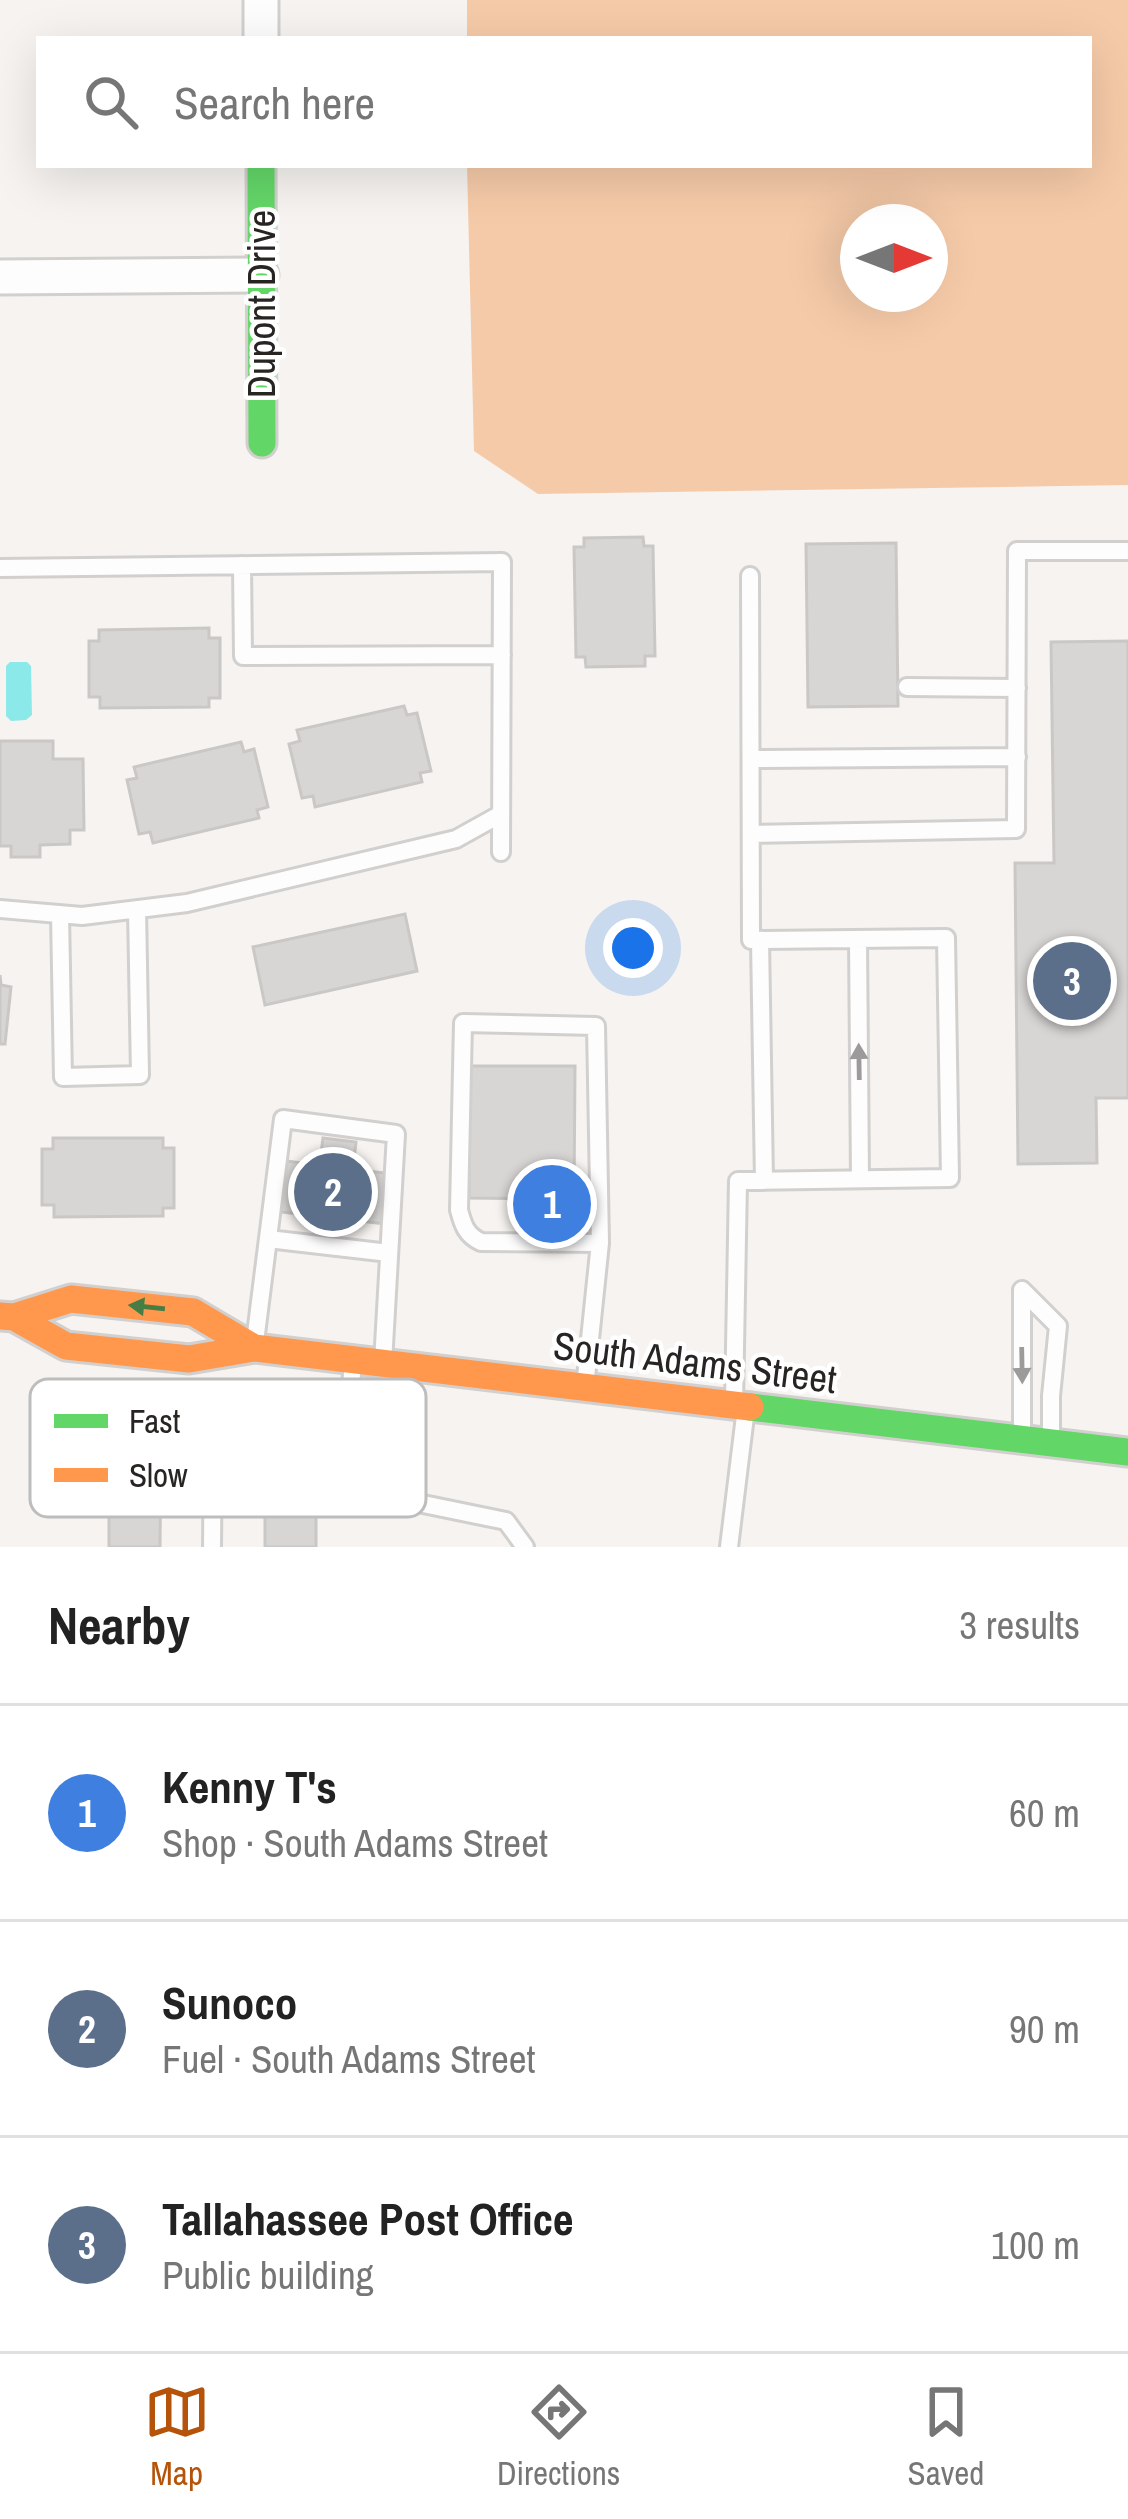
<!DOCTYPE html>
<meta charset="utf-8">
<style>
body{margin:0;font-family:"Archivo Narrow",sans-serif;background:#f6f6f6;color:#222}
.compass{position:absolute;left:840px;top:204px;width:108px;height:108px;border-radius:50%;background:#fff;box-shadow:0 12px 48px #0002;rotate:90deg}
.you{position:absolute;left:633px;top:948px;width:42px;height:42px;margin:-30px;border:9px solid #fff;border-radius:50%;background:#1a73e8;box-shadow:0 0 0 18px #1a73e833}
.badge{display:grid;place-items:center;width:78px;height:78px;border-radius:50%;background:#b45309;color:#fff;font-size:39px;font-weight:700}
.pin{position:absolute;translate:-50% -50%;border:6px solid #fff;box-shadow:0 3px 12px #0006}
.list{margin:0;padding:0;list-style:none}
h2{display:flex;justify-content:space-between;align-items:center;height:156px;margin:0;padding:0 48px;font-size:51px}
h2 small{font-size:39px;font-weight:400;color:#767676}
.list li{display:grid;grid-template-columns:78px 1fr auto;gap:36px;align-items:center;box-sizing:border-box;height:216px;padding:0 48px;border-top:3px solid #e0e0e0}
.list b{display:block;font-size:45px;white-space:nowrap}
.list p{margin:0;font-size:39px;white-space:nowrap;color:#767676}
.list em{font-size:39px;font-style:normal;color:#767676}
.icon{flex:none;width:66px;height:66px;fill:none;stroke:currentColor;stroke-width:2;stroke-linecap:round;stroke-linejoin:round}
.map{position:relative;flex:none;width:1128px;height:1547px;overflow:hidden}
.search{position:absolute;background:#fff;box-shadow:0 12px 48px #0002;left:36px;right:36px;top:36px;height:132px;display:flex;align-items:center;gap:30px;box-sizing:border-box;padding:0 42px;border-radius:0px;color:#767676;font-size:45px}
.sheet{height:804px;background:#fff}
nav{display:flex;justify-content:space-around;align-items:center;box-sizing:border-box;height:168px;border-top:3px solid #e0e0e0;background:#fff;font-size:33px;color:#767676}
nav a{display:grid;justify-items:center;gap:6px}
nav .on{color:#b45309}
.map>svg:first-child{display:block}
</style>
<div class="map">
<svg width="1128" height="1547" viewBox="0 0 1128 1547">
<rect width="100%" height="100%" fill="#f6f3f0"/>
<path fill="#f5caa8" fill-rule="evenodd" d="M467,0h661v485l-590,9 -64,-43 -7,-286h622v-126h-622zM858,222h72v72h-72z"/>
<path fill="#8ce9ea" d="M10,662h17l4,4 1,49 -6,5 -15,1 -5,-5v-50z"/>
<path fill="#d8d6d4" stroke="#cac8c6" stroke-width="3" d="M643,537l1,9h9l2,110h-10v10l-59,1 -1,-10h-9l-2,-110h10v-9z
M896,543l2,163 -90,1 -2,-163z
M209,628v10h11v60h-11v9l-109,1v-11h-11v-56h10v-11z
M1128,641v457h-32l1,65 -79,1 -3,-301h39l-3,-221z
M404,706l3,9 10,-2 14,58 -11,2 2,9 -107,25 -2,-11 -11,2 -13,-54 11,-3 -3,-11z
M0,741h53v18h30l1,71h-14v14l-30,1v12h-29v-11h-11z
M241,742l3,10 10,-3 14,58 -11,3 2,8 -106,25 -3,-11 -11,2 -12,-54 10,-2 -3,-11z
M405,914l12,57 -152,34 -12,-58z
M0,975l1,10 10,2 -6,57h-5z
M469,1066h106l-1,133 -105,-1z
M53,1138h110v10h11v60h-11v8l-109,1v-12h-12v-56h11z
M323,1138l33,4 -6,55 -34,-4z
M270,1159l131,16 -6,50 -131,-15z
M109,1444l52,1 -1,102h-51z
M265,1507l51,1v39h-51z"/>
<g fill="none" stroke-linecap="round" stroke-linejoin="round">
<g stroke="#d2d0ce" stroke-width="22">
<path id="lane" d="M242,565l1,91 259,-1
M0,568l502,-6 -1,290
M907,687l110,1
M751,759l266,-2
M751,834l265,-5 1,-278h111
M0,909l82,7 105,-13 269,-64 45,-25
M60,914l3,163 77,-2 -3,-166
M858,939l2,240
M760,940l4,241
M268,1239l121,14
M1022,1290l36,36 -7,70v46
M1022,1290v149
M255,1342l28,-223 113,15 -13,229
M353,1361l-6,76 6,27 36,33 117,24 19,26
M585,1387l15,-144 -4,-217 -133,-3 -4,187c4,15 7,25 22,32l119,1
M734,1404l4,-223 212,-3 -4,-240 -195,2 -1,-364
M212,1547l1,-113
M729,1547l17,-139"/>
</g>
<g stroke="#d2d0ce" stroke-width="39">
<path id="street" d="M261,0v39
M0,277l261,-2"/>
</g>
<g stroke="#d2d0ce" stroke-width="33">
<path id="fast" d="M261,165l1,278
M750,1407l378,45"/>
</g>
<g stroke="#d2d0ce" stroke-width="33">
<path id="slow" d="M0,1316l14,1 52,29 123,13 65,-11 496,59
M14,1317l57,-18 122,13 61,36"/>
</g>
<use href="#lane" stroke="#fefdfd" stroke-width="16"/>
<use href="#street" stroke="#fefdfd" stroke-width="33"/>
<use href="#fast" stroke="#63d668" stroke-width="27"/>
<use href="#slow" stroke="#ff974d" stroke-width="27"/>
</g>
<defs><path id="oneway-solid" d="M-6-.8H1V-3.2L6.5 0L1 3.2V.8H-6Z" transform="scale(3)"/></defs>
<g fill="#9d9b9a">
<use href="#oneway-solid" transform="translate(859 1062) rotate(-91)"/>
<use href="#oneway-solid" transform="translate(1022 1365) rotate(89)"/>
</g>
<use fill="#457d45" href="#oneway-solid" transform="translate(147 1307) rotate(-174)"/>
<g text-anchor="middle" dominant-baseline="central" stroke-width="9" stroke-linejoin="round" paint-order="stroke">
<g font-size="39" fill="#272422" stroke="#fff">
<text transform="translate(261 304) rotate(-90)">Dupont Drive</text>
<text transform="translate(695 1362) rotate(7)">South Adams Street</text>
</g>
</g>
<rect x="30" y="1379" width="396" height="138" rx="18" fill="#fff" stroke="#bebdbd" stroke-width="3"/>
<rect x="54" y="1414" width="54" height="14" fill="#63d668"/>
<rect x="54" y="1468" width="54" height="14" fill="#ff974d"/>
<g font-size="33" fill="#272422">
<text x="129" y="1433">Fast</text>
<text x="129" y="1487">Slow</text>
</g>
</svg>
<svg class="compass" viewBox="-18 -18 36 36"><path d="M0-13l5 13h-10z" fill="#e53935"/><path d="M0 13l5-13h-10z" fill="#767676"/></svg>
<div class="you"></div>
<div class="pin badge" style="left:552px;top:1204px;background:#3f7fe0">1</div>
<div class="pin badge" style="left:333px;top:1192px;background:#5c6f8a">2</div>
<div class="pin badge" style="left:1072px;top:981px;background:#5c6f8a">3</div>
<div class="search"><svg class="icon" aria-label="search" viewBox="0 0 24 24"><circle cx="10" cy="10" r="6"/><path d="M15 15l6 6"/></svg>Search here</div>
</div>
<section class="sheet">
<h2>Nearby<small>3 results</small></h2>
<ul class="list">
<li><span class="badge" style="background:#3f7fe0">1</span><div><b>Kenny T's</b><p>Shop · South Adams Street</p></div><em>60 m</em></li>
<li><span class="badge" style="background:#5c6f8a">2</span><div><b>Sunoco</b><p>Fuel · South Adams Street</p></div><em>90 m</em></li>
<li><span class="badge" style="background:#5c6f8a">3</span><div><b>Tallahassee Post Office</b><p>Public building</p></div><em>100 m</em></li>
</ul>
</section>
<nav>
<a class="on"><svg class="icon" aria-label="map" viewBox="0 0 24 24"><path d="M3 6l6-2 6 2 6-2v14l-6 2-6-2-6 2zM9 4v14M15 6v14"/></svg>Map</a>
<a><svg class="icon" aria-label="directions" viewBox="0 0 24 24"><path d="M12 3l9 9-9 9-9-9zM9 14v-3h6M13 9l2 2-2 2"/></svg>Directions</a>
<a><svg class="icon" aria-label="saved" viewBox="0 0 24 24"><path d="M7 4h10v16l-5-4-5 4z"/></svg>Saved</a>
</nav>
